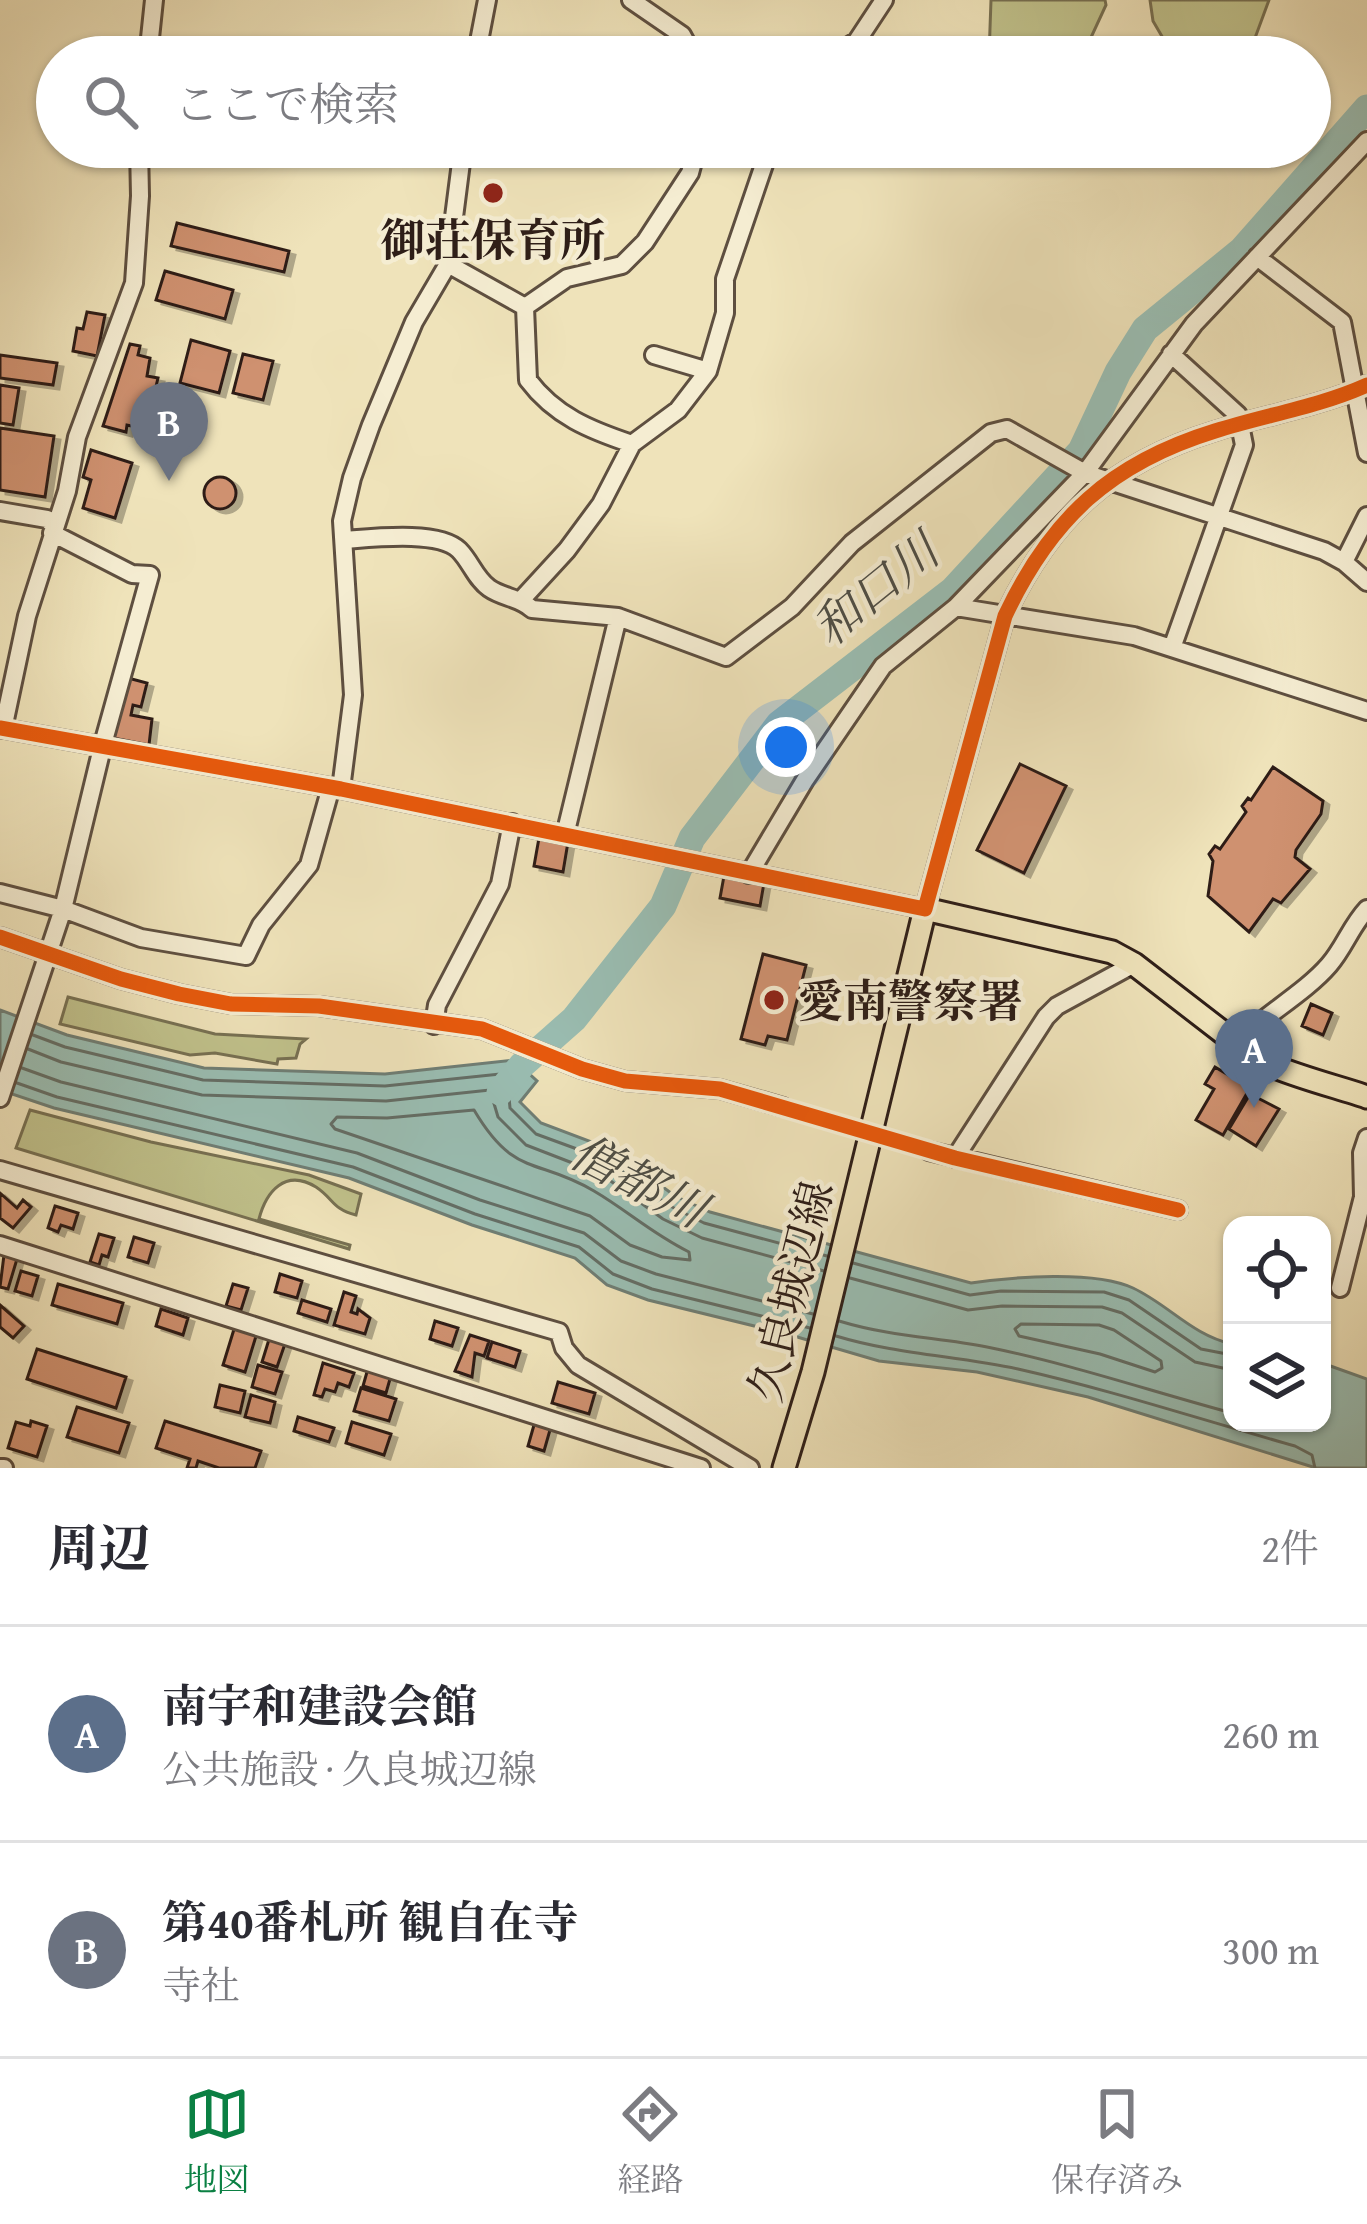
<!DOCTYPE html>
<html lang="ja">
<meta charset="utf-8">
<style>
body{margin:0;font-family:"Gentium Book Plus","Noto Serif JP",serif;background:#f2f2f3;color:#2b2b33}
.controls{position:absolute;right:36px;bottom:36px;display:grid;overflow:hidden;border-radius:24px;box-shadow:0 3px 9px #0004}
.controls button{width:108px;height:108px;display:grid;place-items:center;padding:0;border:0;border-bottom:3px solid #e1e1e2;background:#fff;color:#2b2b33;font:60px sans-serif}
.you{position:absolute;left:786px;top:747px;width:42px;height:42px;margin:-30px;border:9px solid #fff;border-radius:50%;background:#1a73e8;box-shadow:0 0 0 18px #1a73e833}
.badge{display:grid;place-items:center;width:78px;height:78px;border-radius:50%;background:#0b8043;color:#fff;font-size:39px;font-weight:700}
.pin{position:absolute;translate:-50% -99px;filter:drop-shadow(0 3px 6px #0008)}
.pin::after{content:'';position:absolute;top:63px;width:42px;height:36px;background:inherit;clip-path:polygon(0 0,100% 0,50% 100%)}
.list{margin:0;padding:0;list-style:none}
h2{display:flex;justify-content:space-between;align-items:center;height:156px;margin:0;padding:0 48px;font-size:51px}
h2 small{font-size:39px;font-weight:400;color:#7c7c81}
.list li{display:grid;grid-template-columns:78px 1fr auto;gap:36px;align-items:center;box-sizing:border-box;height:216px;padding:0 48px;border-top:3px solid #e1e1e2}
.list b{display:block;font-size:45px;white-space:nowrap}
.list p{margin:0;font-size:39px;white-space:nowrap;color:#7c7c81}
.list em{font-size:39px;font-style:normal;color:#7c7c81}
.icon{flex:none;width:66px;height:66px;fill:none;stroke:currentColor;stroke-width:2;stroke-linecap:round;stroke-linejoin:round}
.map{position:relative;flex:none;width:1367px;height:1468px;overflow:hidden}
.search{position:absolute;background:#fff;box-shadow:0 3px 9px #0004;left:36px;right:36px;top:36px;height:132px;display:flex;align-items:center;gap:30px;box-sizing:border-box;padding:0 42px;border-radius:66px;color:#7c7c81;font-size:45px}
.sheet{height:588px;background:#fff}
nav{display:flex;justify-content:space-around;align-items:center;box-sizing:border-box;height:168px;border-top:3px solid #e1e1e2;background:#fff;font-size:33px;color:#7c7c81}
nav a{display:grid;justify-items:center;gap:6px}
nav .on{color:#0b8043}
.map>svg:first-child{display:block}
</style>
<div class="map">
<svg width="1367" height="1468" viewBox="0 0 1367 1468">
<defs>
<filter id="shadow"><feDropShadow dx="6" dy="4" stdDeviation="0" flood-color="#0004"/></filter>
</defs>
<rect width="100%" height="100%" fill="#efe3ba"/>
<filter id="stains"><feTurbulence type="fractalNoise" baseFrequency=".00167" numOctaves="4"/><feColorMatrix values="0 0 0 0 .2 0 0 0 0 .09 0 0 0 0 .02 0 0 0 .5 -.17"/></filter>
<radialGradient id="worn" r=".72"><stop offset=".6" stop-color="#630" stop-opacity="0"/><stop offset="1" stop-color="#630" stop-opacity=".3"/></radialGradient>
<path fill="#c0c18b" stroke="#777052" stroke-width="3" d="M991,0h114l1,5 -24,52h-93z
M1150,0h119l-14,38 -20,19h-61l-21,-36z
M68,997l147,37 91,5 -6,5 -4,14 -18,1 -1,5 -62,-11 -25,2 -130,-31z
M30,1110l121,32 158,33 52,19 -5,21c-24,-6 -22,-16 -40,-28 -31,-19 -50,5 -57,32l91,26 -1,4 -333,-101z"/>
<path fill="#9abeb3" stroke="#6f7e75" stroke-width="3" d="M0,1010l67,25 137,33 181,6 129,-14 23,21 -17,21 21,21 72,27 62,46 35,16 261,71c42,-6 123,-13 162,5 36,17 59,47 99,56v79h90v-60l45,16v89h-51l-228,-71 -111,-25 -98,-11 -92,-27 -139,-34 -41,-15 -32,-27 -103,-33 -123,-47 -295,-70 -54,-18z"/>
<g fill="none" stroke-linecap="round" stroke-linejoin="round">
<path stroke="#646e66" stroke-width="3" d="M33,1035l32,12 138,33 182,6 125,-13 8,10 -9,14 1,11 26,26 71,26 61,45 36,18 123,33
M28,1049l33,13 141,33 184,6 104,-11 8,27 28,28 75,29 62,45 39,19 122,33
M22,1068l39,14 296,71 123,47 104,33 37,28 35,13 157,40
M17,1083l40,14 296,70 122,47 104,33 34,27 39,15 158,39
M474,1110c41,69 63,47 120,81 34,20 57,42 95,61l1,8 -28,-3 -32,-12 -40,-29 -255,-87 -4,-5 6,-7 50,1z
M853,1263l117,32 31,-4 103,1 25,8 72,49 31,6
M850,1278l118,32 34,-4 100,1 20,6 73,49 37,8
M839,1321c53,16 96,16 148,26 84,17 163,44 245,66
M1021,1324l78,1 15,5 47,31 1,7 -7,4 -55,-18 -81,-18 -4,-7z
M836,1336c59,18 121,20 182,33 93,21 184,51 277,77l17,9 3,13"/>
<path stroke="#9abeb3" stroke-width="27" d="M500,1092l22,-27 52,-46 89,-113 29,-68 87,-114 174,-134 128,-139 37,-79 27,-43 97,-79 125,-142"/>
</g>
<path fill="#cf9170" stroke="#2e1e18" stroke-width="3" filter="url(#shadow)" d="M177,223l112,28 -5,21 -113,-26z
M165,271l68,19 -8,29 -69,-19z
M87,312l18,3 -8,41 -24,-5 4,-23 6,1z
M191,340l39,11 -11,42 -39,-10z
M130,344l10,2 -2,9 12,3 -3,18 11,2 -5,21 12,3 -6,30 -32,-7 -1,7 -23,-6z
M243,354l30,7 -10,39 -30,-7z
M0,355l57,8 -4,22 -53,-7z
M0,385l19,3 -6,37 -13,-2z
M166,423l14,4 -6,25 -14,-3 1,-5 -19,-4 3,-8 18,5z
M0,428l54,8 -9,61 -45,-7z
M91,450l41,13 -17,55 -32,-10 8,-28 -8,-3z
M204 493a16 16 0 1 1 32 0a16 16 0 1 1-32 0Z
M128,678l19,5 -6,24 -8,-2 -2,10 21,4 -3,26 -36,-7z
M1020,764l46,22 -42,87 -47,-23z
M1273,767l50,34 -2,13 -25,36 -1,7 15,12 -29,34 -8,-4 -24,33 -41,-36 5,-35 -4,-7 6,-8 5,3 26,-37 -4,-6 6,-8 3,2z
M539,838l29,4 -5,30 -29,-6z
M724,876l40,7 -4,23 -40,-8z
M763,954l43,11 -19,75 -19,-4 -3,9 -24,-6z
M1311,1004l21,9 -9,22 -21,-9z
M1215,1067l35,21 -27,47 -27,-15 18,-31 -9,-5z
M1250,1094l29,15 -23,37 -27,-17z
M0,1193l17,15 6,-8 8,7 -18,21 -13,-10z
M55,1206l23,7 -5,16 -12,-4 -3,7 -10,-4z
M99,1234l15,4 -6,19 -6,-2 -3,10 -9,-3z
M134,1237l20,6 -6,20 -20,-6z
M4,1255l13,4 -9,30 -8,-2z
M21,1271l17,5 -6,20 -17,-5z
M280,1274l22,7 -5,17 -22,-6z
M58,1284l65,19 -6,21 -65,-19z
M233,1284l15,4 -7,22 -15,-4z
M344,1292l12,4 -5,16 6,2 1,-5 12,9 -5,16 -31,-9z
M302,1300l29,9 -4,13 -29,-9z
M0,1305l24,21 -11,12 -13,-11z
M161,1309l27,9 -5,17 -27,-9z
M435,1321l23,7 -6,18 -22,-7z
M235,1326l22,7 -12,39 -22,-7z
M271,1333l16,5 -10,29 -15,-5z
M470,1335l19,6 -5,15 -9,-3 -3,24 -17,-6z
M492,1342l28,9 -5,16 -28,-9z
M37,1349l89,28 -10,31 -89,-29z
M323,1363l31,10 -5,14 -11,-4 -3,9 -10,-3 -3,8 -8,-2z
M258,1365l24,7 -7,22 -23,-7z
M369,1365l23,7 -6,21 -23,-7z
M558,1382l37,11 -6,21 -37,-11z
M220,1385l25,6 -5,22 -25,-6z
M361,1388l35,11 -7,22 -35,-10z
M251,1395l24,7 -5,21 -25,-6z
M77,1407l52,16 -10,30 -52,-16z
M298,1417l36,11 -5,14 -35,-11z
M536,1418l16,5 -8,28 -16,-5z
M31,1421l16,5 -10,31 -29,-9 8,-26 14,4z
M165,1421l96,30 -6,17h-36l-21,-7 -2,7h-9l3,-9 -34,-11z
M352,1422l39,12 -7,21 -38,-12z"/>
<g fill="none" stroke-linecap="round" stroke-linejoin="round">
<path stroke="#c8bc9a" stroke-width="16" stroke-dasharray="16 8" stroke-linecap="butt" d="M783,1107l146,44"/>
<g stroke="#5e4f40" stroke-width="22">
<path id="minor" d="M631,0l51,35 12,22
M148,57l6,-57
M476,57l11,-57
M831,57l26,-16 27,-41
M1257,257l85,65 25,131
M448,264l77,43
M525,307l42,-29 55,-13 23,-23 45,-69 7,-26
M525,307l3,73c27,36 62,50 104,64
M1171,354l67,61 6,30 -72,203
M654,355l54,16 17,-58v-34l45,-132
M0,511l47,8 6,6
M344,540c28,-2 95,-10 115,10 12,12 16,28 30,38 14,10 30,9 43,21l86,8 108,40 66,-50 60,-64 139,-110 16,-4 78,44 239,78 20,11 23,20
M1344,562l23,-46
M522,599l45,-49 34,-46 31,-60 46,-34 30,-39
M956,607l178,29 233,75
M0,728l341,61 584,120 80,-293c46,-98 106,-153 210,-185 50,-16 103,-24 152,-46
M3,729l24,-113 40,-125 10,-54 57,-154 6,-87 -1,-49
M341,789l12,-94 -11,-174 10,-43 19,-53 43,-103 34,-58 15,-117
M565,835l53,-218
M749,874l56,-94 78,-114 73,-59 129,-134 109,-149 173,-183
M0,893l63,16 78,29 105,18 15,-31 48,-60 22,-78
M0,937l121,42 58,15 52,10 88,2 163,23 100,40 43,12 95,8 63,18
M434,1025l3,-20 63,-121 12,-61
M1233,1046c28,-29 72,-53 96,-81 15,-17 22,-39 38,-56
M0,1098l63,-189 40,-165 47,-169 -18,-1 -80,-41
M929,1151l249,59
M955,1158l91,-141 11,-11 77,-42
M0,1170l559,162 5,16 14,17 172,103
M0,1245l701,223
M1340,1288l23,-91 -1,-44 5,-15
M0,1468h4"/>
</g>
<g stroke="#2e1e18" stroke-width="27">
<path id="major" d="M784,1468l29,-96 112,-463 187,43 22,12 92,71c20,31 105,49 141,62"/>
</g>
<use href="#minor" stroke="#f5edd2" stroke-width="16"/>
<use href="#major" stroke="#efe3ba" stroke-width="21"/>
<g stroke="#f5edd2" stroke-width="22">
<path id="cycleway" d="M0,728l341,61 584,120 80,-293c46,-98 106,-153 210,-185 50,-16 103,-24 152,-46
M0,937l121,42 58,15 52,10 88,2 163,23 100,40 43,12 95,8 235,69 223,52"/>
</g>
<use href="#cycleway" stroke="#e8590c" stroke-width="15"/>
</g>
<g fill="#8f2418" stroke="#f5edd2" stroke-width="4.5">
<circle cx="493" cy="193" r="12"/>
<circle cx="774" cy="1000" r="12"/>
</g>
<g text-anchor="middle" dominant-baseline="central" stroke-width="9" stroke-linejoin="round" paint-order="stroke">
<g font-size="45" font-weight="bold" fill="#2e1e18" stroke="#f5edd2">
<text x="493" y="239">御荘保育所</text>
<text x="798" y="1000" text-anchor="start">愛南警察署</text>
</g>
<g font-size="45" fill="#2e1e18" stroke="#f5edd2">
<text transform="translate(790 1291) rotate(-76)">久良城辺線</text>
</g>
<g font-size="48" font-style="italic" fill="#4e4e46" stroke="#f5edd2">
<text transform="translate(875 589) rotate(-39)">和口川</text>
<text transform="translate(639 1180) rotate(27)">僧都川</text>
</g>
</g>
<rect width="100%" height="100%" filter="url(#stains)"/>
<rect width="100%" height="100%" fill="url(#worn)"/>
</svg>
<div class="controls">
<button><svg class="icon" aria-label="locate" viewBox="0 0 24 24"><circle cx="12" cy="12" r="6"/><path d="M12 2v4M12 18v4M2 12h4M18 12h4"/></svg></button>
<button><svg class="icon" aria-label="layers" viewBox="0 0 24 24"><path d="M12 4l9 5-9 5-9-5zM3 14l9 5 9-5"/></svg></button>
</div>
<div class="you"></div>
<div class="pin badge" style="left:1254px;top:1108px;background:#5c6f8a">A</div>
<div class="pin badge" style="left:169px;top:481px;background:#6b7280">B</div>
<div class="search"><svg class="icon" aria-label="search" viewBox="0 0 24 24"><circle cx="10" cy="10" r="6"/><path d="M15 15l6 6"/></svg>ここで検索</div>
</div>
<section class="sheet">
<h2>周辺<small>2件</small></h2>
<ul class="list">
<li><span class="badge" style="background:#5c6f8a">A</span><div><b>南宇和建設会館</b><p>公共施設 · 久良城辺線</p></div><em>260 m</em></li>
<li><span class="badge" style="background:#6b7280">B</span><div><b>第40番札所 観自在寺</b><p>寺社</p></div><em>300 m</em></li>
</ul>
</section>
<nav>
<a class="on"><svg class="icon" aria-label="map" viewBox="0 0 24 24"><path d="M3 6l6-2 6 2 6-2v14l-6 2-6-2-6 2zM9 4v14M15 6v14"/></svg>地図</a>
<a><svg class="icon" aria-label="directions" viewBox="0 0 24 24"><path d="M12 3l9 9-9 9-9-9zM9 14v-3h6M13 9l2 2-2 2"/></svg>経路</a>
<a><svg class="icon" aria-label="saved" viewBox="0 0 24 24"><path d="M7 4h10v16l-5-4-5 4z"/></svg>保存済み</a>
</nav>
